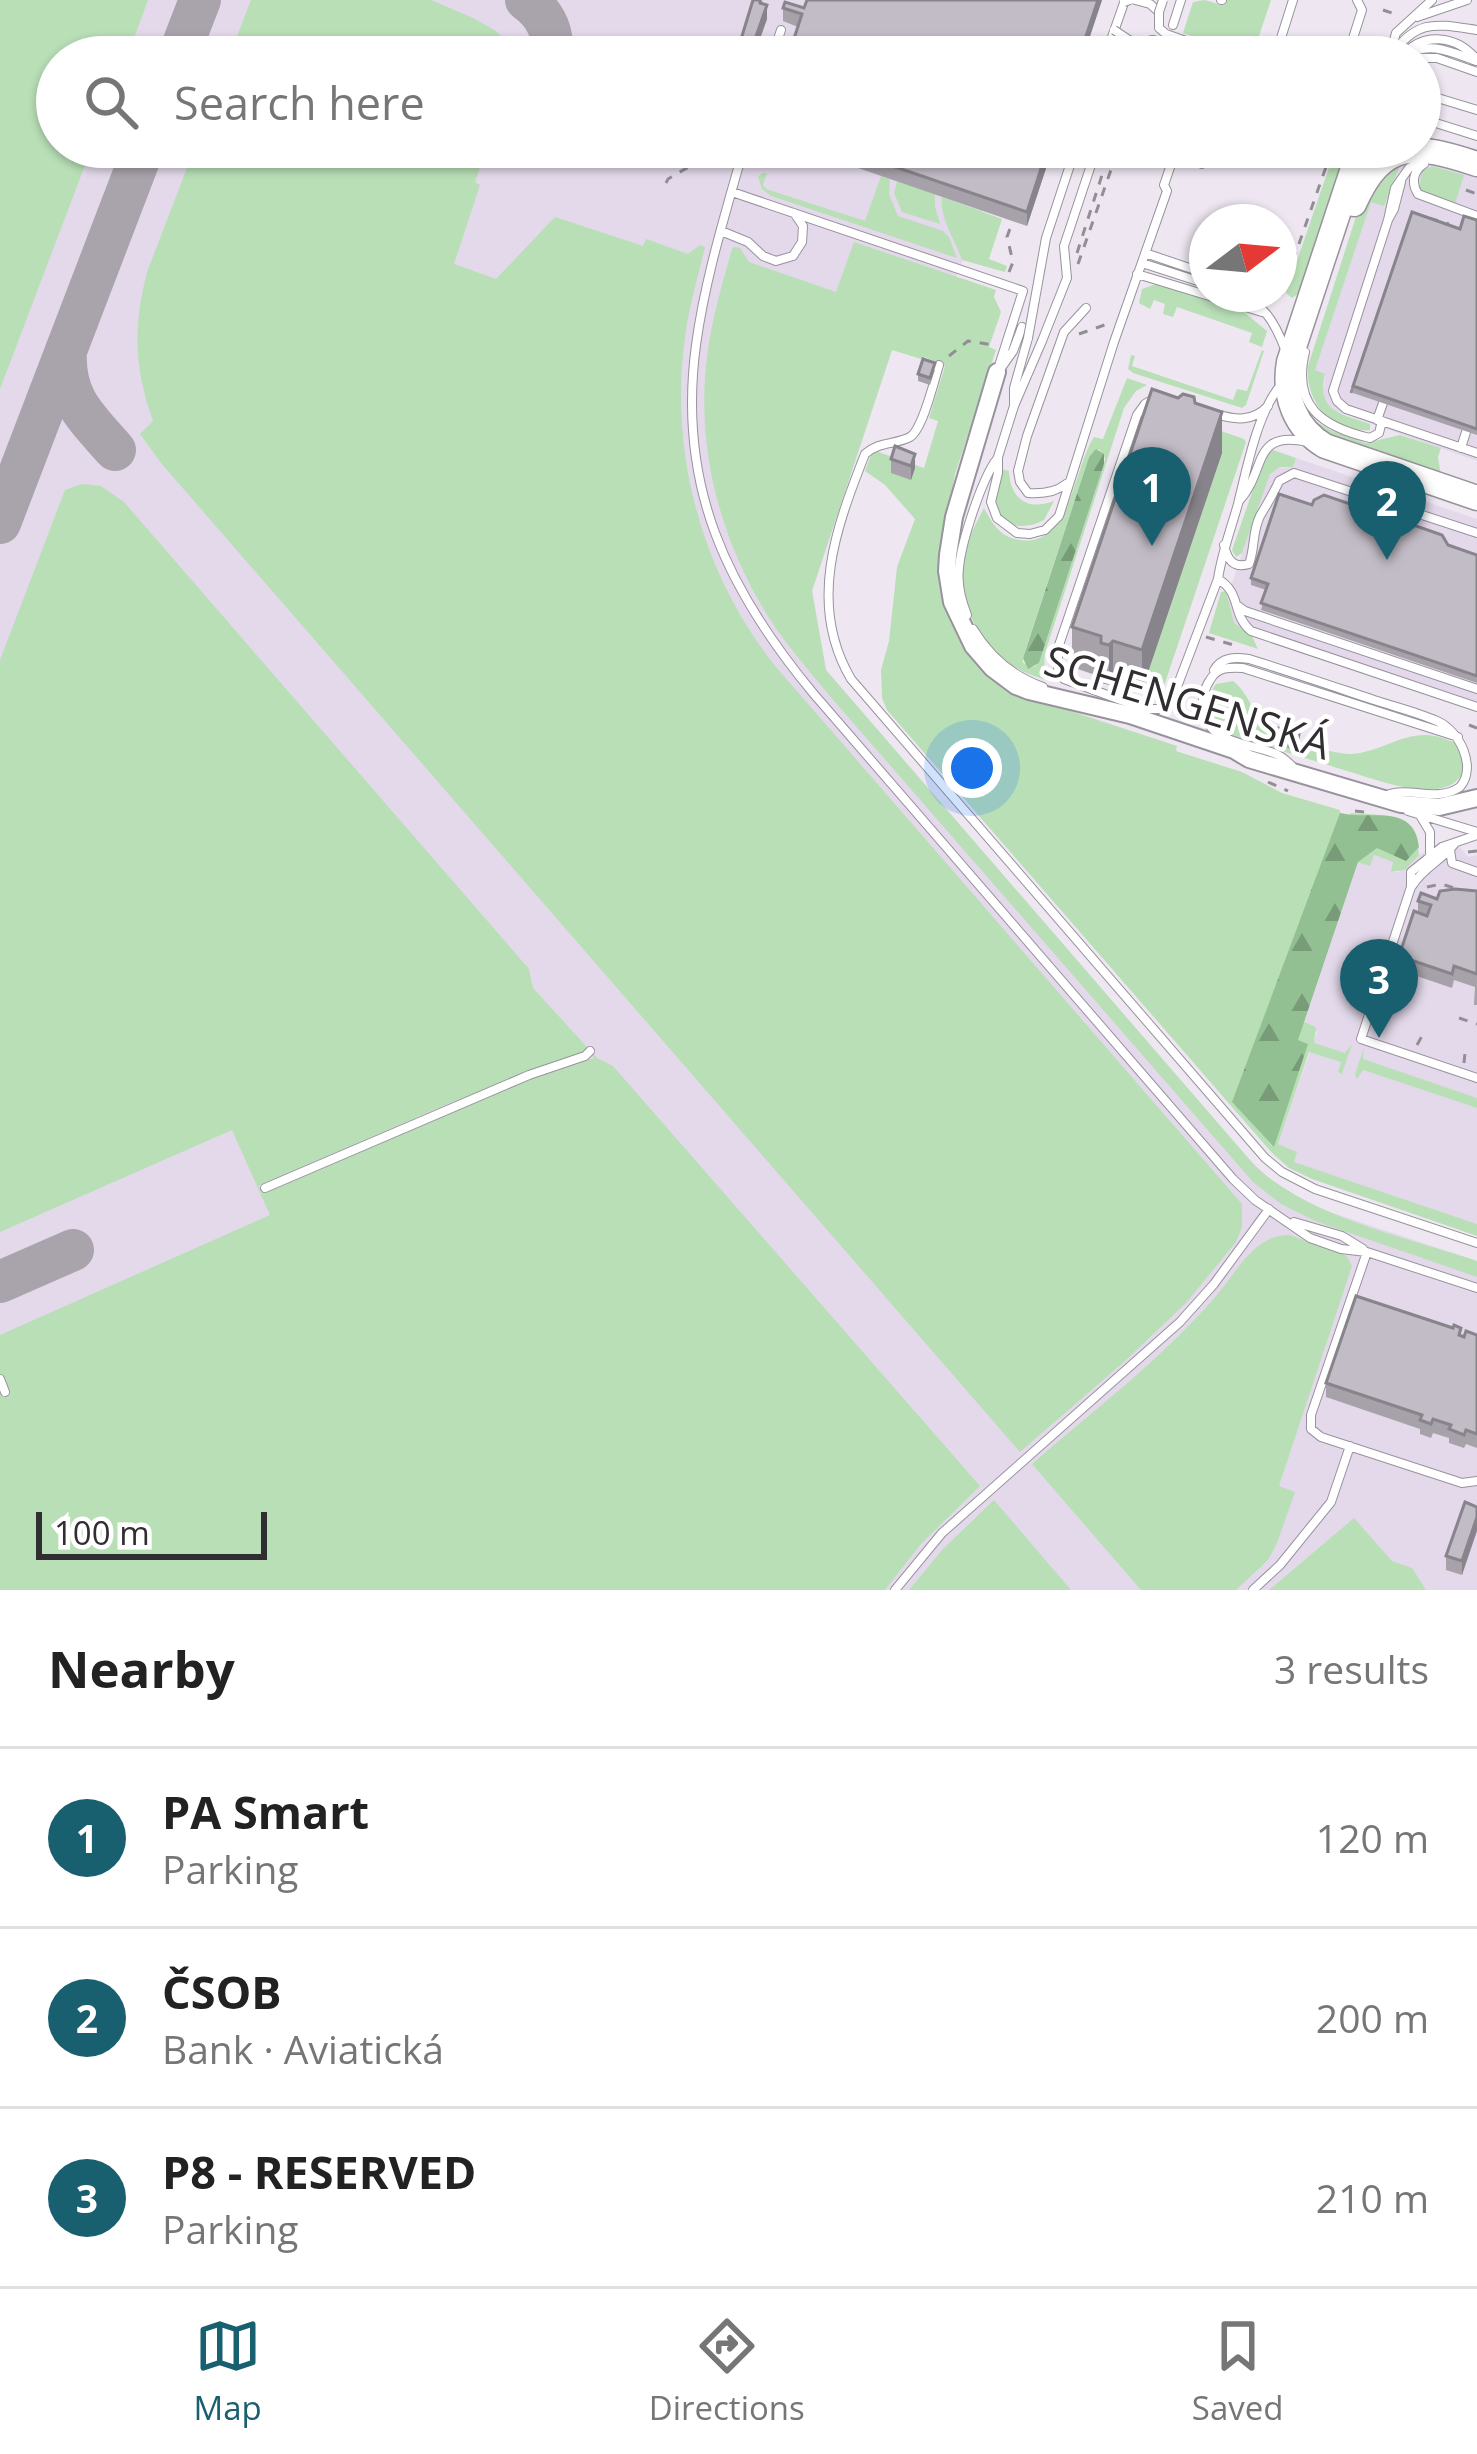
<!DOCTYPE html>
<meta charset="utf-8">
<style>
body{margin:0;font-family:"Open Sans",sans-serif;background:#f6f6f6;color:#222}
.compass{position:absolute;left:1189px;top:204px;width:108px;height:108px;border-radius:50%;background:#fff;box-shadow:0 3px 9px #0004;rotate:74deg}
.scale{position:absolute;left:36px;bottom:30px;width:231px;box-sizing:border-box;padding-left:12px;border:6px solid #312e32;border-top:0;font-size:33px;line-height:42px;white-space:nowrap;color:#312e32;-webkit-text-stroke:9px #fff;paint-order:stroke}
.you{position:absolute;left:972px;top:768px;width:42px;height:42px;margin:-30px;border:9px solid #fff;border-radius:50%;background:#1a73e8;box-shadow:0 0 0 18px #1a73e833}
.badge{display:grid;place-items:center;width:78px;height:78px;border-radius:50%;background:#185f70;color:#fff;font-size:39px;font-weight:700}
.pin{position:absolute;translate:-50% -99px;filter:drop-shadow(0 3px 6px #0008)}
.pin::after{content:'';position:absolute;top:63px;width:42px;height:36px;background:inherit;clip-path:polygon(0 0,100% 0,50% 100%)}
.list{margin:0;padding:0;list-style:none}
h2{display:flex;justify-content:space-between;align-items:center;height:156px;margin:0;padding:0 48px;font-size:51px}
h2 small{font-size:39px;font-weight:400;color:#767676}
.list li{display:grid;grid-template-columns:78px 1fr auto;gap:36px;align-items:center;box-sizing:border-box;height:180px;padding:0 48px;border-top:3px solid #e0e0e0}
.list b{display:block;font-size:45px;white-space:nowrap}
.list p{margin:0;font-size:39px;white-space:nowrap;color:#767676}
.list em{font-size:39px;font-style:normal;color:#767676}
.icon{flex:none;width:66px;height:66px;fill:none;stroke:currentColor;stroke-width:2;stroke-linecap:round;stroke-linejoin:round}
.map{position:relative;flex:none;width:1477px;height:1590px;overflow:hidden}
.search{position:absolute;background:#fff;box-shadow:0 3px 9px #0004;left:36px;right:36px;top:36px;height:132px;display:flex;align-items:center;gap:30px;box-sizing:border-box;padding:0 42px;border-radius:66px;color:#767676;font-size:45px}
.sheet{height:696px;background:#fff}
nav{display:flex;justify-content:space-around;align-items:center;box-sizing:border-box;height:168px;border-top:3px solid #e0e0e0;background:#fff;font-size:33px;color:#767676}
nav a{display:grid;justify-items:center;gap:6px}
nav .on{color:#185f70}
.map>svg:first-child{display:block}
</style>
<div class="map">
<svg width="1477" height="1590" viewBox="0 0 1477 1590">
<defs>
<pattern id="forest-firs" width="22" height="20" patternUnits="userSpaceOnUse" patternTransform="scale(3)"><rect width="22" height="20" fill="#92c092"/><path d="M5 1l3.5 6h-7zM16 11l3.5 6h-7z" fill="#789c78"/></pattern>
</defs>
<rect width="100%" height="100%" fill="#eee7f2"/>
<path fill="#e3d9ea" d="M0,0h1102l-19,57h-1026v90h996l-26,79 -45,-16 -30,78 -36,-10 -104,313 14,79 417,483 26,25 43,28 165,55v329h-1477z
M1408,159l69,11v291l-142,-50 -7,-6 -5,-10 2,-20 -11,-4 57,-170z
M1296,458l181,61v193l-225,-76 -18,-12 -6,-16v-13l40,-119 8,-8 17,-1z
M1453,838l15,19 9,-2v369l-184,-62 4,-10 -19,-8 39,-112 -13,-9 54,-161 16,-7 20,7 -3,10h8l20,-17z"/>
<path fill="#b9dfb7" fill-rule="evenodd" d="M0,0h148l-21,57h-70v90h35l-92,242z
M251,0h180l42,18 23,13 10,10 2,16h-279z
M1205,0l16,5 2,-5h48l-19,57 -69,-24 10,-31z
M195,147h292l-12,35 5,3 -26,79 42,15 59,-62 88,29 3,-7 42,15 12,-9 5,2c-7,30 -16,60 -20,90 -16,118 17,237 91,330l466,537v23l-6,15 -50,61 -60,57 -106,92 -859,-989 -21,-29 13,-13c-19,-54 -20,-93 -6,-149z
M1336,147h12l-46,144 -10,7 -6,-5z
M1400,166l-16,40 -13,-4 -56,168 10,4c-9,38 17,40 45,50v6c-38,3 -65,-27 -62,-64l54,-168 14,-25z
M1432,166l32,9 -9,29 -30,-10 -5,-6 1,-16z
M762,173h5l-4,12 3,4 99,32 16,-45 9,3 -1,15 9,22 45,15 6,6 8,21 -186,-62 -9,-7 -4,-12z
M897,181l38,13v12l5,18 -38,-12 -8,-19z
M942,197l60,22 -13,40 18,7 -2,6 -43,-12c-7,-20 -23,-43 -20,-63z
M854,242l142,48 -2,7 7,15 -12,35 7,3 -41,124 -9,55 -2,67 93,104 140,46 -1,5 66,21 40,21 58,17v3l10,2 1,-2c37,3 66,-2 68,42l-14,15 -14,2 2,-10 -19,-7 -4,11 -13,-4 -53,160 12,5 -2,16 31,10 7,-9 -10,30 -4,-2 3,-10 -32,-10 -31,92 19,8 -3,10 183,62v12l-165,-57 -23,-11 -17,-15 -385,-443 -5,-12 -1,-28 8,-29 8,-74 18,-48 -30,-34 -20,-14 8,-21 51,18 14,-47 -9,-3 16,-52 -20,-9 -4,2 -29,-9 -80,241 14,79 430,497c56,51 149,70 221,94v16l-162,-56 -34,-17 -28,-22 -425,-488c-19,-24 -40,-47 -57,-73 -48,-75 -74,-165 -65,-255 4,-40 15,-78 26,-117l2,-2 6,1 9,14 87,30z
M1156,284l88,28 23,19 -5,16 -13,-5 3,-9 -75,-26 -4,10 -10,-3 2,-10 -11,-4 -4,9 -11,-6 3,-14z
M1262,350l2,1 -18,54 -4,3 -109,-35 -5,-4 3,-14 4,1 -3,10 101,34 4,-11 10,2z
M1127,378l20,7 -11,6 -12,17 -79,245c-2,14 2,17 2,27 -50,-10 -94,-66 -84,-119 3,-19 12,-36 21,-53 8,15 16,29 35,32 52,8 54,-71 75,-103l9,2zM1099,449l6,9 -1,6 -65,199 -5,4 -11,-4v-6l66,-200z
M1167,412l77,27 2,3 -82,244c-6,12 -11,10 -23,6l81,-239z
M1320,424l12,7 34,12 34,-8 41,13 -3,9 3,19 -110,-39 -13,-11z
M1273,450l23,8 -3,9h-13l-10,7 -28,79 -6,4 -4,-7 32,-92z
M1001,469l8,2c1,28 19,40 45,30l-10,19c-20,11 -46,8 -49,-19 -1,-11 4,-22 6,-32z
M82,484l19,2 23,16 405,467 4,19 64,70 16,8 367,420 -59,58 -36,46h-885v-255l270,-120 -38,-85 -232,102v-572l65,-170zM587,1048l7,10 -62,21 -82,33 -188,80 -4,-6 189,-82 138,-52z
M1226,591l8,32 18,13 6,13 -49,-16 12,-41z
M1233,681c15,11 19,31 32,44 12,12 69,30 86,29 36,-2 59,-30 97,-14 7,3 10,3 14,11 8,21 -5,36 -26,38 -29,3 -62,-10 -89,-18 -38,-12 -76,-23 -115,-35 -23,-9 -32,-31 -16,-52z
M1364,1048l-1,11 114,39v10l-114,-38 -6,9 -2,-5z
M1290,1235l57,21 5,10 -73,220 16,6 -18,51 -9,17 -32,30h-95l-109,-126c62,-54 130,-105 184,-168 22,-25 37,-61 74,-61z
M994,1500l77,90h-162l33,-40z
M1354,1518l38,43 20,7 14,22h-157z"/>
<path fill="url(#forest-firs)" d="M1096,449l8,5v10l-65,199 -11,6 -5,-11 66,-201z
M1340,813c30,8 74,-11 79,34l-13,14 -29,-13 -19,14 -60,178 10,4 -34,103 -42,-45z"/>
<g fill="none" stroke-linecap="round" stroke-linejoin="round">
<path stroke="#a9a4ac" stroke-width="42" d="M526,0c20,14 28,33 26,57
M178,57l22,-57
M66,350c-3,48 20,67 49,100
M0,523l144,-376
M0,1282l73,-32"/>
<g stroke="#98929d" stroke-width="10">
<path id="lane" d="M1135,0l15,4 9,8
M1221,0h1
M1417,17l50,-17
M1173,25l8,-25
M1184,48l49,9
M1390,54l6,-21 36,-33
M1405,56c24,-16 46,-4 71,5
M772,57l9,-27
M1105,57l20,-57
M1127,57l4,-12 22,-5
M1275,57l18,-57
M1347,57l15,-47 -5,-10
M1390,57c27,-39 46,-33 87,-27
M1402,57c20,-26 55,-22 75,3
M1420,58h17l40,14
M1421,93l56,17
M1420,118l57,18
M744,147c-18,65 -39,131 -48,198 -19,140 30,243 117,348l420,486 22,21 55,38 31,11 26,3 110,36
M1187,147l2,10 13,7
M1198,147l-2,8 5,8
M1422,161l-13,7 -14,20 -7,32 -55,171 4,10 9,8 131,44
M1424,164c-11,7 -13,19 -6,30l59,22
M732,192l291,99 -26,81
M1389,218l5,-9 7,-27
M721,231l27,11 15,14 13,5 17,-5 9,-14 1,-16 -9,-13
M1145,253l62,21
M1142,263l65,21
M1137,274l125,38
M1237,294c27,9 38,29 48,55
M1042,341l-28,65 -16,51v16l-7,29 6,16 20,15 13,1 15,-4 14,-14 55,-174 53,-151 -3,-6 13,-38
M1305,352c-13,54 17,75 65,86l9,-5 3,-12
M939,365c-5,16 -16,64 -29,72 -15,8 -31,4 -45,17 -29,74 -58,150 -14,225l414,479 17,14 33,17 162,54
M1001,368l12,-17 9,-24
M1155,398l-10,6 -8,11 -79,233v20l6,11 81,30h16l11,-9 46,-121c24,14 13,35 33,52l226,76
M1014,404v-16l14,-50
M1216,414c19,6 37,8 52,-8
M1377,420l6,-17
M1461,448l5,-16
M1066,484c-11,9 -24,10 -38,9l-8,-11 -2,-11 9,-35 37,-104 22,-24
M1239,501c28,-30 12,-72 69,-59
M1224,545c3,14 9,24 25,19 6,-15 3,-32 11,-48 7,-12 13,-21 19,-35l15,-8 183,60
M1218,579c4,-27 13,-50 20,-75 9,-36 19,-90 42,-118
M1238,606l7,5 232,78
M967,615c-6,-15 -10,-31 -8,-47 2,-25 23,-90 38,-109
M973,629c17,28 39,47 70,58
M1214,670c8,-13 20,-13 35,-11 42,13 83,27 125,41 21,7 43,12 63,21 23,10 40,46 23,66 -23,16 -50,-1 -73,8
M1292,766c-3,-3 -10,-9 -14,-11 -27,-13 -71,-9 -75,-48 -1,-8 2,-20 7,-27 7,-13 20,-13 33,-12l215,69
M1408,811l69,21
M1421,817l9,15v21
M1477,835l-35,12 -31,25v15l-50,152 116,39
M1450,850l2,13 25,9
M1412,886c11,-19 31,-26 43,-43
M265,1188l264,-113 56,-19 5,-5
M1294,1222l48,14 21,13
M1367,1252l-56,163v14l10,8 141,46 15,-2
M0,1379l5,13
M895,1590l47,-57 238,-211 34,-38 55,-75
M1253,1590l27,-25 51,-63 19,-56"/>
</g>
<g stroke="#98929d" stroke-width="20">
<path id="street" d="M997,372l-43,145 -6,38 -1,16 5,31 21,44 19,22 24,18 13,5 101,24 104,35 15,9 152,45 38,3 38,-9"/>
</g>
<g stroke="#98929d" stroke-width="27">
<path id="secondary" d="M1360,147l-71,215c-6,34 6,66 36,84l152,52
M1354,204c29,-66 62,-60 123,-40"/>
</g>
<path stroke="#938e95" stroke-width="3" stroke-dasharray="9 9" stroke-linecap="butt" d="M1383,10l15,5
M702,57l39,-4
M666,183l2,-4 41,-24
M1466,190l11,4
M1412,213l37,11
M1077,253l34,-106
M1078,264l41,-117
M1009,272l4,-10 -6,-25 7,-20
M1281,295l52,-148
M1079,334l31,-11
M949,356l19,-15 26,4
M1351,393l23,-68
M1206,637l31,9
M1469,725l8,3
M1268,782l20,9
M1355,811l10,1
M1468,852l9,-1
M1427,887l14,-3 17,5
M1459,1018l18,6
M1417,1045l6,-11
M1464,1063l1,-10"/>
<use href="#lane" stroke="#fff" stroke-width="8"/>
<use href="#street" stroke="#fff" stroke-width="16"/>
<use href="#secondary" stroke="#fff" stroke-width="24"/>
<g stroke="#98929d" stroke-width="10" stroke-linecap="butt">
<path id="lane-bridge" d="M1163,0l-4,12v16l7,6 20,7
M1124,2l6,-2
M1114,30l15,10 2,5
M1153,40l31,8
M1028,338l18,-100 30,-91
M1042,341l25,-63 -3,-32 33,-99"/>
</g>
<use href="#lane-bridge" stroke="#fff" stroke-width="8"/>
</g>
<path fill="#a7a2aa" d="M762,0l5,19 -13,38h-6l-4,-1 -2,-6v-14z
M807,0h295l-19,57h-295l10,-30 -15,-6v-13h21z
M708,147h17l-5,14 -10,-3z
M797,147h256l-26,79z
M1477,220v215l-124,-42v-7l107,-157z
M935,370l-5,15 -12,-4v-7z
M1195,403l27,50 -80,237 -29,-9 -4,4 -8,-2v-6l-29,-10v-40z
M891,459l24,9 -4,12 -20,-7z
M1312,505l52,12 113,38v128l-216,-73 5,-20 -15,-5v-7z
M1275,737l24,4 -2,10 -22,-7z
M1477,891v114h-3l1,-18 -21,-7 -2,8 -53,-18v-14l19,-43v-12l19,-2z
M1477,1335v113l-11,-4 -2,4 -15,-5v-5l-16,-5 -2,5 -11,-4v-5l-94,-32v-14l135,-47z
M1477,1507l-15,68 -16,-5v-14z"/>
<path fill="#88848b" d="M1098,0h4l-19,57h-4z
M767,5v14l-14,38v-12z
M1048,147h5l-26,79v-14z
M1222,412v41l-80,237v-40z
M915,454v14l-4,12v-14z
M1113,641v40l-4,4v-40z
M1477,1517v14l-15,44v-14z"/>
<path fill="#c2bcc6" stroke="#88848b" stroke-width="3" d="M753,0h7v3l7,2 -14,40 -9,-3 -2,-6z
M807,0h291l-19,57h-291l14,-43 -19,-6 2,-6 19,6z
M837,147h211l-21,65z
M1412,212l48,17 4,-13 13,4v209l-124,-43z
M923,359l12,4 -5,15 -12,-4z
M1152,389l26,9 5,-4 11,3 1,6 27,9 -80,238 -29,-9 -4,4 -8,-2v-7l-29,-9z
M895,446l20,8 -4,12 -20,-7z
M1279,494l33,11 2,-5 10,-5 35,12 5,10 33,11 11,-5 34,12 6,10 29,10v121l-216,-73 7,-19 -17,-6z
M1278,728l21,6 -2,10 -22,-7z
M1455,889l22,2v83l-23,-8 -2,8 -53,-18 15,-45 13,5 4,-11 -13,-4 3,-8 16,6 3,-8z
M1356,1296l97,32 1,-3 7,3 -2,7 5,2 2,-6 11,4v99l-11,-4 -2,5 -15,-6 2,-4 -18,-6 -2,5 -11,-4 2,-5 -96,-32z
M1465,1502l12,5v10l-15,44 -16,-5z"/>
<g text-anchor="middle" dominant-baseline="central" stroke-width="9" stroke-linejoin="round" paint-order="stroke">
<g font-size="42" fill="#312e32" stroke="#fff">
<text transform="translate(1188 701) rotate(17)">SCHENGENSKÁ</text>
</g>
</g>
</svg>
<svg class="compass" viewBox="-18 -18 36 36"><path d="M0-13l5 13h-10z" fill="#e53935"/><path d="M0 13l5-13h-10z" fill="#767676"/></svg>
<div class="scale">100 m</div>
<div class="you"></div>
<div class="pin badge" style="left:1152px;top:546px">1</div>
<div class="pin badge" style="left:1387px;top:560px">2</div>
<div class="pin badge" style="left:1379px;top:1038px">3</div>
<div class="search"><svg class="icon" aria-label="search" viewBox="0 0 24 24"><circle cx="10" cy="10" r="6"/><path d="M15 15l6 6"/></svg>Search here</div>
</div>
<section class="sheet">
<h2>Nearby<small>3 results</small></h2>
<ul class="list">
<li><span class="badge">1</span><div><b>PA Smart</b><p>Parking</p></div><em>120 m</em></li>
<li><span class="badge">2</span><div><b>ČSOB</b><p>Bank · Aviatická</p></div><em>200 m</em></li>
<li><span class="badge">3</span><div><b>P8 - RESERVED</b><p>Parking</p></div><em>210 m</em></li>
</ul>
</section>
<nav>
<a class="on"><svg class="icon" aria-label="map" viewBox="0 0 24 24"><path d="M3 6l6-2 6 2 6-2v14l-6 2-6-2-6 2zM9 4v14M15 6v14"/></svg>Map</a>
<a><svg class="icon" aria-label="directions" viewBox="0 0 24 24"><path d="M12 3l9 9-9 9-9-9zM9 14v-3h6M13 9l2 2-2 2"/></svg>Directions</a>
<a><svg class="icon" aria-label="saved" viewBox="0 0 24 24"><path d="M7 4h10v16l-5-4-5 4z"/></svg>Saved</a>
</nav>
